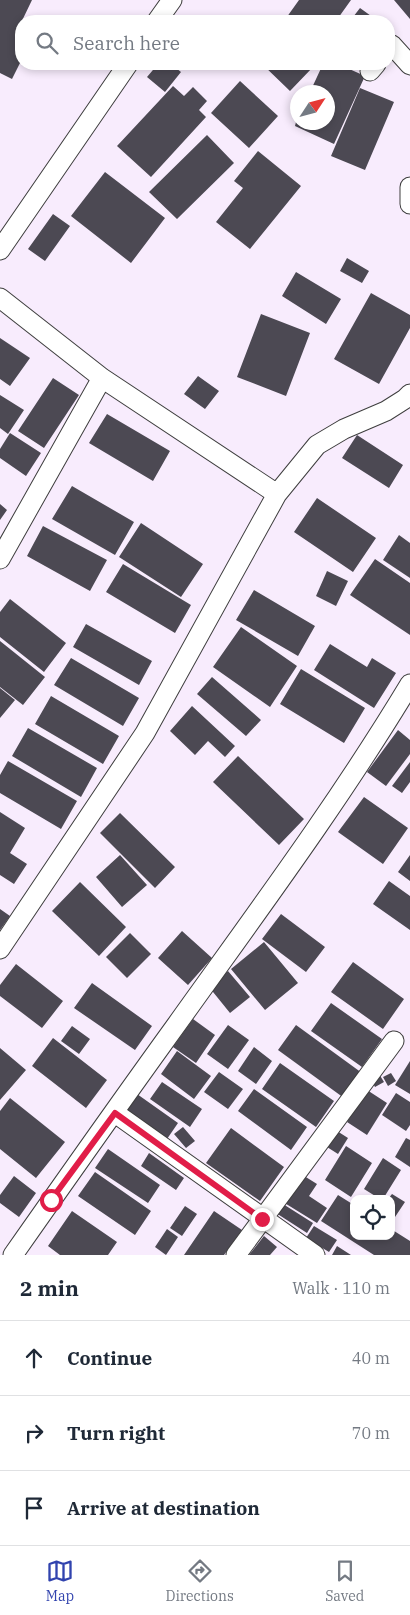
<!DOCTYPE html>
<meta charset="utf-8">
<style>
body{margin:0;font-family:"IBM Plex Serif",serif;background:#f2f2f3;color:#1f2937}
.controls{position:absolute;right:15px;bottom:15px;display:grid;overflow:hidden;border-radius:10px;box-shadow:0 2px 8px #0003}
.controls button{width:45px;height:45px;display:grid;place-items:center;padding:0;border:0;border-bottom:1px solid #e0e1e3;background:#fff;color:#1f2937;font:25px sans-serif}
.compass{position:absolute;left:290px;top:85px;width:45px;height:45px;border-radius:50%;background:#fff;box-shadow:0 2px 8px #0003;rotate:54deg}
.stop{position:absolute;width:15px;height:15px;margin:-11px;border:4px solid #e11d48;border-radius:50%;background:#fff}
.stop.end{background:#e11d48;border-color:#fff;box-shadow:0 1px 5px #0008}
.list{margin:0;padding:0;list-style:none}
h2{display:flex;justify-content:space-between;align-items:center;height:65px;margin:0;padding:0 20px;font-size:21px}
h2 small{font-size:16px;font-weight:400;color:#747a83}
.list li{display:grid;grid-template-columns:32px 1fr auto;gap:15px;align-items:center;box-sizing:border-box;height:75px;padding:0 20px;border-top:1px solid #e0e1e3}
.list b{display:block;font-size:19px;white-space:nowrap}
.list em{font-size:16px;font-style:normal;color:#747a83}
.icon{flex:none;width:28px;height:28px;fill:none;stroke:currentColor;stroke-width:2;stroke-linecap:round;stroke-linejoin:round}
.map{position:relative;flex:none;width:410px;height:1255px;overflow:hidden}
.search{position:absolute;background:#fff;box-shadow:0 2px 8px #0003;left:15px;right:15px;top:15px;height:55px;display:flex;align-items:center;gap:12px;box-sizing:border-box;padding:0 18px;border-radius:20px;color:#747a83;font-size:19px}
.sheet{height:290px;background:#fff}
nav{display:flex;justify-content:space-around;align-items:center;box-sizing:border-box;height:70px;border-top:1px solid #e0e1e3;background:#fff;font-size:14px;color:#747a83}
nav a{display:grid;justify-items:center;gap:2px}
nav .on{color:#3143ae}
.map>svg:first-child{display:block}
</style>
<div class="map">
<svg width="410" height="1255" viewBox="0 0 410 1255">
<rect width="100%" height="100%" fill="#f8ecfd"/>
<path fill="#4c4953" d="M0,0h32l-13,27 2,2v32l-9,18 -12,-6z
M299,0h52l-15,21h-52z
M394,0h16v19z
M360,8l18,13h-28z
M158,64h13l10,8 -16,20 -18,-15z
M262,64h47l4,3 -23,24z
M323,64h15l27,12 -31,68 -39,-18 1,-4h32v-30h-18z
M240,81l38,35 -29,32 -38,-35z
M173,86l11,10 9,-9 14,14 -8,9 7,7 -55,60 -34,-31z
M360,88l34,14 -29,68 -34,-14z
M207,135l27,28 -57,56 -28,-27z
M258,151l43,35 -51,63 -34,-27 27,-34 -9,-7z
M105,172l60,46 -34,45 -60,-47z
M53,214l17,12 -25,35 -17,-12z
M347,258l22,13 -7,12 -22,-12z
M296,272l45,27 -15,25 -44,-28z
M371,293l39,22v13l-31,56 -45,-25z
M261,314l49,19 -24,63 -49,-19z
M0,338l30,20 -20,28 -10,-7z
M198,376l21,15 -14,18 -21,-15z
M53,378l26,17 -35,53 -26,-17z
M0,395l24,15 -16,24 -8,-6z
M107,414l63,37 -17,30 -64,-38z
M10,433l31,20 -15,23 -26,-18v-9z
M357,435l46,30 -14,23 -47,-30z
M72,486l62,36 -19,33 -63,-36z
M317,498l59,40 -23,34 -59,-40z
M0,504l7,6 -7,10z
M141,523l62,41 -22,33 -62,-40z
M43,526l64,34 -17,31 -63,-35z
M399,535l11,8v35l-27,-18z
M375,559l35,24v52l-60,-40z
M123,564l68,41 -16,28 -69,-41z
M327,571l21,10 -12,25 -20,-10z
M254,590l61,36 -17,30 -62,-36z
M10,599l56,44 -22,29 -44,-35v-25z
M86,624l66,37 -13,24 -66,-38z
M241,627l56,39 -27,41 -57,-40z
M0,641l45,36 -22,28 -23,-18z
M330,644l37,23 5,-9 24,15 -22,35 -60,-38z
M71,658l68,40 -16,28 -69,-41z
M301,669l64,39 -21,35 -64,-39z
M212,677l49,43 -15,16 -49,-42z
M0,688l15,12 -15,18z
M51,696l68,40 -16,28 -68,-40z
M192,706l43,40 -10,11 -17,-16 -13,14 -25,-24z
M28,728l69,40 -16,29 -69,-41z
M398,730l12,10v14l-24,32 -19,-14z
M238,756l66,63 -25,26 -66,-63z
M8,761l69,40 -16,28 -61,-36v-18z
M410,762v20l-8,11 -10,-7z
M364,797l44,31 -25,36 -45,-32z
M0,812l25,16 -15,25 17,11 -13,20 -14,-9z
M120,813l55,54 -20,21 -55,-55z
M120,855l27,30 -25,22 -26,-30z
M410,855v26l-12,-9z
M389,881l21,15v34l-37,-26z
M80,882l46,45 -27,29 -47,-45z
M0,909l10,7 -10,14z
M281,914l44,33 -19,25 -44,-33z
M182,931l30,27 -24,27 -30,-27z
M130,933l21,21 -24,24 -21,-21z
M264,942l34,41 -33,27 -34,-41z
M353,962l51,37 -21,30 -52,-37z
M16,964l47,37 -21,27 -42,-32v-11z
M228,971l22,26 -20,16 -21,-26z
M92,983l60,43 -17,24 -61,-42z
M331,1003l51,36 -20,28 -51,-36z
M193,1019l22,16 -19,28 -23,-16z
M228,1025l21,15 -21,29 -21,-15z
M296,1025l66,48 -18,25 -66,-48z
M72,1026l18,13 -11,15 -18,-13z
M53,1038l54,42 -21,28 -54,-42z
M254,1047l18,14 -16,23 -18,-13z
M0,1048l26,22 -26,30z
M177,1051l34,25 -17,23 -33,-25z
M410,1061v33l-15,-9z
M280,1063l54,38 -18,26 -54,-38z
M219,1072l24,17 -15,20 -24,-17z
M391,1073l5,8 -8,5 -5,-9z
M379,1074l5,8 -9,5 -5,-9z
M162,1082l40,27 -12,18 -40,-28z
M254,1089l53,38 -16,23 -53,-39z
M367,1090l20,13 -20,32 -20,-13z
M396,1093l14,9v23l-4,6 -24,-16z
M137,1094l41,29 -11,16 -41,-29z
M10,1098l55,44 -29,36 -36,-29v-38z
M183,1127l12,14 -9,7 -12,-14z
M231,1128l53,39 -24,34 -54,-38z
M337,1131l11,7 -10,16 -11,-7z
M406,1138l4,2v27l-15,-10z
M346,1146l26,17 -21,34 -26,-17z
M108,1149l52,36 -12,18 -53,-35z
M149,1153l35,25 -8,12 -35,-24z
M383,1158l18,12 -18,29h-3l-16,-10z
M95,1172l56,39 -16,24 -57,-39z
M301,1174l16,10 -8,12 18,12 -10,15 -34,-21z
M14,1176l22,17 -17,24 -19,-14v-8z
M392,1194l13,8 -14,21v-24h-3z
M338,1195l16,10v31h37v-7l19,12v14h-36l-53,-34z
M283,1204l30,19 -6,10 -31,-20z
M185,1206l12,8 -15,22 -12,-8z
M72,1211l45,31 -9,13h-48l-12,-9z
M214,1211l28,19 -18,25h-40z
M314,1226l23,14 -8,12 -23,-14z
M167,1229l11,8 -12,18 -11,-8z
M264,1236l13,11 -7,8h-21z
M337,1246l14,9h-19z"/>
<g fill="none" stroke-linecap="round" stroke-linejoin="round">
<g stroke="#3e3e3e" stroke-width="21">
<path id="minor" d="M157,21l15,-21
M389,48l3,-3 18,20
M370,71l6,-7
M410,187v17
M0,250l128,-186
M0,298l102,80 175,116
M0,559l102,-181
M0,949l145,-216 132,-239 40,-49 27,-16 42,-18 19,-12 5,-5
M115,1113l200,142
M13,1255c54,-77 109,-155 164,-231 80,-112 162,-222 233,-340
M236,1255l158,-214"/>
</g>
<use href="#minor" stroke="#fff" stroke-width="19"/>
</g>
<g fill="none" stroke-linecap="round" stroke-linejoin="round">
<path stroke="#e11d48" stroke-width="6" d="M51,1200l64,-87 147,106"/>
</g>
</svg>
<div class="controls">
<button><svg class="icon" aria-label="locate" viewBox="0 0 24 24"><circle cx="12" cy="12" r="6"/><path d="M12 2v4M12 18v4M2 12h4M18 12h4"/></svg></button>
</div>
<svg class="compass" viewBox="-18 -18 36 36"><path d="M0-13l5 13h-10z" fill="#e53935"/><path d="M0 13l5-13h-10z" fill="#747a83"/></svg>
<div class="stop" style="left:51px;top:1200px"></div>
<div class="stop end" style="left:262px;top:1219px"></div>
<div class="search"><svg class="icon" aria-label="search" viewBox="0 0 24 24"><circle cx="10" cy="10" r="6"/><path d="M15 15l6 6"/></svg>Search here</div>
</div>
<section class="sheet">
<h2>2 min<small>Walk · 110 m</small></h2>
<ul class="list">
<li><svg class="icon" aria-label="ahead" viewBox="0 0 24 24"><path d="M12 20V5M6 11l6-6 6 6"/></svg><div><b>Continue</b></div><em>40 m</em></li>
<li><svg class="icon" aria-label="right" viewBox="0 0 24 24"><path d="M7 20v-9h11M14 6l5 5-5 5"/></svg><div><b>Turn right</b></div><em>70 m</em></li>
<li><svg class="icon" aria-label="arrive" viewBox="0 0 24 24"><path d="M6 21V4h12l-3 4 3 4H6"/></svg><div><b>Arrive at destination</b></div></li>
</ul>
</section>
<nav>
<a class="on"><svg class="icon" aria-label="map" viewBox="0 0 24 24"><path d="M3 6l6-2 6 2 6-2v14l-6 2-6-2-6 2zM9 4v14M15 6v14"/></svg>Map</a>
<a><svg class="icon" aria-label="directions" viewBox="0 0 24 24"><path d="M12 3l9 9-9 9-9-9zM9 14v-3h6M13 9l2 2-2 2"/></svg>Directions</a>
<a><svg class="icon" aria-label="saved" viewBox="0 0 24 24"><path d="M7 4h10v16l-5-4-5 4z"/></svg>Saved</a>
</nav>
